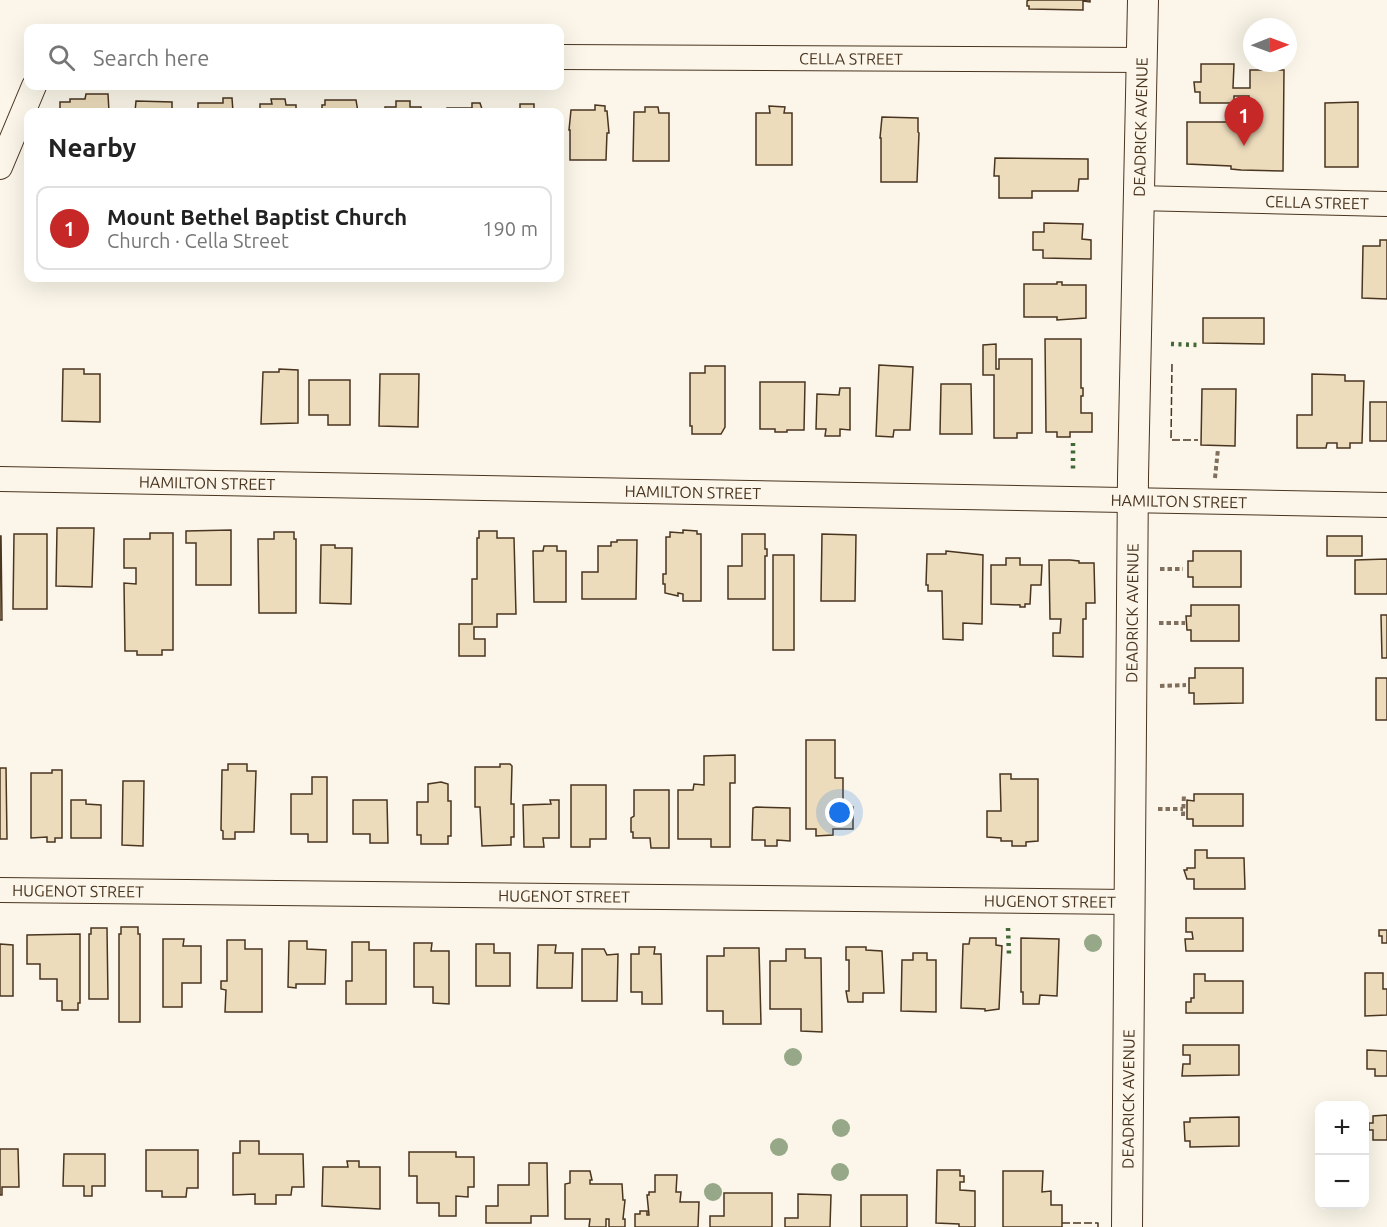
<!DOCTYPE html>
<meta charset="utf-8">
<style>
body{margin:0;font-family:Ubuntu,sans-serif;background:#f2f2f2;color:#222}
.controls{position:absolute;right:18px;bottom:18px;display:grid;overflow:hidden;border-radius:12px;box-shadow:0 6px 24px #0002}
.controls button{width:54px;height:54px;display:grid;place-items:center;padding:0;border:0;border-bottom:2px solid #e0e0e0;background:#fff;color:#222;font:30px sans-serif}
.compass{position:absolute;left:1243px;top:18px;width:54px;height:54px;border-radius:50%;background:#fff;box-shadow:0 6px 24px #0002;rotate:89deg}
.you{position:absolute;left:840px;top:813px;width:21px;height:21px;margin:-15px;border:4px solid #fff;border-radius:50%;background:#1a73e8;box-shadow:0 0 0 9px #1a73e833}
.badge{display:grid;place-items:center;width:39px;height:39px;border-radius:50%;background:#c62828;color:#fff;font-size:20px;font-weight:700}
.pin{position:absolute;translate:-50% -50px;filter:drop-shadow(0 2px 3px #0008)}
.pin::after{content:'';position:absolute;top:32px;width:21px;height:18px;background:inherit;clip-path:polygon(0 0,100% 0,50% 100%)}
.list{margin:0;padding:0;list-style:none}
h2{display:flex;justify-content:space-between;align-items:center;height:78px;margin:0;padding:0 24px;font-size:26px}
h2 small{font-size:20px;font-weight:400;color:#767676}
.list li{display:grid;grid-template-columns:39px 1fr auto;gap:18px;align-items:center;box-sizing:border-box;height:84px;margin:0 12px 12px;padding:0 12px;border:2px solid #e0e0e0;border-radius:12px}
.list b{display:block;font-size:22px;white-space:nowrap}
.list p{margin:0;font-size:20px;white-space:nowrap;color:#767676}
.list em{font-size:20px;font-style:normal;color:#767676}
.icon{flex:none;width:33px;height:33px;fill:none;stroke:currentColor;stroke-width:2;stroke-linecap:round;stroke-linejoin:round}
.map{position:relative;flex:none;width:1387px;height:1227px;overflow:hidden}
.search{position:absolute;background:#fff;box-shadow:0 6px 24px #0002;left:24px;top:24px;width:540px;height:66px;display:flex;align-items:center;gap:15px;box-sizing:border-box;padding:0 21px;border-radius:12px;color:#767676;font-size:22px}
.panel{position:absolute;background:#fff;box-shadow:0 6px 24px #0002;left:24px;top:108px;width:540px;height:174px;border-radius:12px}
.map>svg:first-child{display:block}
</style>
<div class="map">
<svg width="1387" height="1227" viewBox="0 0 1387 1227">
<rect width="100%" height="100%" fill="#fbf6e9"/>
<path fill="#ecdcbc" stroke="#4a3520" stroke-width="1.5" d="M1090,0v2l-7,-1v9l-54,-1v-3h-2v-5l2,-1z
M1201,64h33l-1,24h17v-18h34l-1,101 -42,-1 -10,-1v-3l-44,-2v-42h59v-14h2l1,-12h-15v7h-34v-11h-5l-1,-10h7z
M86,94h22l1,18h-49v-10h10v-3h15z
M223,98h9l1,14h-35v-9h25z
M271,99h14l1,6h10v7h-36v-8h12z
M325,100h31l2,12h-36v-7h3z
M136,101l36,1v10h-37z
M396,101h14v6h11v5h-36v-5h11z
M1358,102v65h-33v-64z
M472,103h8l3,9h-36v-4h25z
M520,104h14v6h11v2h-47v-2h22z
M595,105l10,1v5h2l2,22h-2l-1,27h-36v-30h-1l2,-20h24z
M769,106l16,1 -1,6h8v52h-36v-52h14z
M645,107h13l1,6h10v48h-36l1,-49h11z
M882,117l36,1v14l1,1 -2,49h-36v-44h-1z
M995,158l93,1v20h-9l-1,12h-46v7h-33v-22h-5z
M1044,223l39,1 -1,15 9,1v19l-48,-1v-8h-10v-18h11z
M1380,240h7v59l-25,-1 1,-52h17z
M1057,282h5v3h24v33l-29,2v-3h-33v-33h33z
M1203,318h61v26l-61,-1z
M1045,339h36v49h2v8h-2v17h11v19h-22v5h-13v-5h-11z
M996,344v25h3v-10h33v74h-15v5h-23v-63h-11v-30z
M879,365l34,2 -3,63h-16l-1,7 -17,-1z
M705,366h20v61l-4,7h-29v-8h-2v-53h15z
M63,369h21v5h16v48l-38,-1z
M279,369l19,1v53l-37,1 2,-52h16z
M380,374h39l-1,53 -39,-1z
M1312,374l33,1v6h19l-2,62h-12v5h-13v-5h-10l-1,5h-29v-33h15z
M309,380h41v45h-22v-10h-19z
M760,382h45l-1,48h-17v2h-12v-3h-15z
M941,384h30l1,50h-32z
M840,388h10v42l-10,-1v7h-15l1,-7h-10l1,-35 22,1z
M1202,389h34l-1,57 -34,-1z
M1370,402h17v39h-17z
M57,528h37l-2,59 -36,-1z
M231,530v55h-35v-42h-10v-12z
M683,530l14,1v3h4v67h-18v-7l-5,-1v3l-13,-3v-9h-2v-10h3v-37h4v-5l13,1z
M479,531h18v7h17l2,76h-19v13h-23v12h11v17h-26v-32h13v-45h5v-41h2z
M274,532h20v7h2v74h-37l-1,-74h16z
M150,533h23v117h-11v5h-25v-4h-12l-1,-68 12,1v-16h-12v-29h26z
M14,534h33v75h-34z
M742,534h23v15h2v7h-2v43h-37v-33h14z
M822,534l34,1 -1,66h-34z
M0,536h1l1,84h-2z
M1327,536h35v20h-35z
M617,540h20l-1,59h-54v-27h16v-26h13v-4h6z
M321,545h14v3h17l-1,56 -31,-1z
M544,546h13v5h9v51h-32l-1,-51h10z
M946,551l37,4 -1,69 -19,-1v17l-20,-1 -1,-48h-14v-6h-2l1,-31h19z
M1193,551h48v36h-48v-10h-5v-16h5z
M773,555h21v95h-21z
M1006,558h14v7h22l-1,20h-10l-1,19h-5v3h-5v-2l-29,-1v-39h15z
M1387,559v35h-32v-34z
M1049,560h21l9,1v2h15l1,40h-9v16h-3v38l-30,-1v-23h7l1,-14h-11z
M1191,605h48v36h-48v-11h-4l-1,-14h5z
M1381,615h6v43h-5z
M1195,668h48v35l-49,1v-11h-5v-15h6z
M1376,678h11v42h-11z
M806,740h29v38h8v29h10v22h-20v6l-17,1v-7h-10z
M735,755v28h-5v64h-19v-8h-33v-49h15l1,-6 10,1v-29z
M228,764h19v7h9l-2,61h-19v7h-12v-8l-2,-1 1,-60h6z
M500,764h10l2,2 -1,38h3v33h-3v8l-29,1 -2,-39h-5v-40h25z
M0,768h6l1,71h-7z
M52,770h10v68h-7v4h-8v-5l-16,1v-65h21z
M1000,774h11v5h27v62l-12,1v4h-14v-5h-11v-3l-14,-1v-26h14z
M312,777h15v65h-19v-8h-17v-40h21z
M123,781h21l-1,65 -21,-1z
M441,782l7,2v17h3v35h-3v8h-27v-9h-4v-33h11v-18z
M571,785h35v54h-16v8h-19z
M634,790h35v58h-18l-1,-10h-17v-6h-2v-14l3,-2z
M1194,794h49v32h-50v-7h-6v-19l7,1z
M71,800h15v4l15,1v33h-30z
M353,800h34l1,43h-18v-9h-17z
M550,800h9v38h-16l1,9h-20l-1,-42 28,-1z
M756,807l34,1v33l-13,-1v6h-12v-6h-13l1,-32z
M1195,850h12v8h37l1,31h-51v-10h-7l-3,-9h3v-2h8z
M1186,918h57v33h-57l-1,-12h8l-1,-7h-6z
M121,927h17v7h2v88h-21v-88h2z
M91,928h16l1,71h-19v-65h2z
M1379,930h8v13h-5v-7h-3z
M80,934v69h-2v7h-16v-9h-5v-22h-17v-15h-13v-29z
M970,938h26v7l6,1 -3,63 -14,2v-2l-24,-1 2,-64h6z
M1021,938l38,1 -2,57 -17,-1 -1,9h-16v-12h-2z
M163,939h21l-1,7h18v37h-19v24h-19z
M227,940h18v9h17v63h-37l1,-22 -5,-1v-8h6z
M289,941h18v8l19,1 -1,34h-29v4l-8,-1z
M352,942h17v8h17v54h-40v-23h6z
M414,943h18l-1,8h18v53l-16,-1v-16h-19z
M0,944l13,1v51h-13z
M476,944h18v9h16v33h-34z
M538,945h18l-1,8h18l-1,35h-35z
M639,947h16l-1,7h7l1,50h-20v-12h-11v-38h8z
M846,947h20v3l16,1 2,42h-21v9h-15l-2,-11h3v-31h-3z
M724,948h35l2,76h-38v-13h-16v-55h17z
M582,949h22l3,6 11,-1 -1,47h-35z
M786,949h19v9h16l1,74 -21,-1v-22h-31v-48h16z
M913,953h14v7h9v52l-35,-1 1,-51h11z
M1365,973h18v16h4v26l-22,1z
M1194,974h11v7h38v32h-57v-11h5v-4h3z
M1183,1045h56v30l-57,1 1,-12h7v-9h-7z
M1367,1050l20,1v25h-12v-7h-8z
M1387,1115v25h-14v-10h-4v-7h4v-7z
M1239,1117v29l-49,1v-6h-5l-1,-19h6v-4z
M240,1141h19v13h44l1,33h-12l-1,8h-15v9h-21v-10l-22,1v-42h7z
M0,1149h18l1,38h-17v8h-2z
M146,1150h52v38h-11l-1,9h-24v-6h-16z
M409,1152h47v5h18v30h-6v10l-12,-1v20h-17v-13h-22v-27h-8z
M64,1154h41v32h-13v10h-8v-10h-21z
M347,1161h12v6h21v42l-58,-3 1,-39h25z
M529,1163h18l1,53h-17v7h-45v-17h12v-21h31z
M937,1170h23v6h4v6h-4v8l15,1v36h-16v-3l-23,-1z
M570,1171h20l2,9h-2v4h32l1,16h2l-2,19h2v8h-16v-8h-3v8h-17l1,-8h-25v-35l5,-1z
M1003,1171h40l-1,21 9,-1v14h11v22h-59z
M655,1175h22l-1,17h5l-1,10h19l-1,25h-63v-13h5v-3h7v4h2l-2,-20h2v-3h6z
M724,1193h48v34h-62v-11h14z
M798,1194l33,1 -1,32h-45v-9h13z
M861,1195h46v32h-46z"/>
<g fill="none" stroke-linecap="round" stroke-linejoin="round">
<g stroke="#4a3520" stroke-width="26">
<g id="minor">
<path id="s1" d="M560,57l581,3"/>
<path d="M0,167l34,-81"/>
<path id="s2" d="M1137,198l250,6"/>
<path id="s3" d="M0,479l1387,26"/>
<path id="s4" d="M0,890l1129,12"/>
</g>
</g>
<g stroke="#4a3520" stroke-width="32">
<g id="tertiary">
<path id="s5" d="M1127,1227l6,-750 10,-477"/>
</g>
</g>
<path stroke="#7f6f5c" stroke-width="4" stroke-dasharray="4.5 3" stroke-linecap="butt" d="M1215,478l3,-29
M1160,569h23
M1159,623h26
M1160,686l26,-1
M1158,809h25
M1183,816l1,-22"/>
<use href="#minor" stroke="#fbf6e9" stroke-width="24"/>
<use href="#tertiary" stroke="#fbf6e9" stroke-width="30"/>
<path stroke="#436837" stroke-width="4.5" stroke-dasharray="3 4.5" stroke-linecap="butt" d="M1171,344l28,1
M1073,443v30
M1008,928l1,26"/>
<path stroke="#4a3520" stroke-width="1.5" stroke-dasharray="8 3" stroke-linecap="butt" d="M1172,364l-1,76h27
M1062,1223h36v4"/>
</g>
<g fill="#96a887">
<circle cx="1093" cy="943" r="9"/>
<circle cx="793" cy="1057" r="9"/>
<circle cx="841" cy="1128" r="9"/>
<circle cx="779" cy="1147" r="9"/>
<circle cx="840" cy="1172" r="9"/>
<circle cx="713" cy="1192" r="9"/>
</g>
<g text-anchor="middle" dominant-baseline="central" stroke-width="4.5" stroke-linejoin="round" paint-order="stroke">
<g font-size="16" fill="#4a3520" stroke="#fbf6e9">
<text stroke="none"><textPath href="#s1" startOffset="291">CELLA STREET</textPath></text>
<text stroke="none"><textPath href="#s5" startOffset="1100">DEADRICK AVENUE</textPath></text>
<text stroke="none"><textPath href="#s2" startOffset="180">CELLA STREET</textPath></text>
<text stroke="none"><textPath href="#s3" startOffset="207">HAMILTON STREET</textPath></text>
<text stroke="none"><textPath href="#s3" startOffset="693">HAMILTON STREET</textPath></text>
<text stroke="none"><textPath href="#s3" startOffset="1179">HAMILTON STREET</textPath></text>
<text stroke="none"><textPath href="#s5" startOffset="614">DEADRICK AVENUE</textPath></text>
<text stroke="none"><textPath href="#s4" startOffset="78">HUGENOT STREET</textPath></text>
<text stroke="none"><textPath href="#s4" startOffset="564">HUGENOT STREET</textPath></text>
<text stroke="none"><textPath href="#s4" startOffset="1050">HUGENOT STREET</textPath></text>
<text stroke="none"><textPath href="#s5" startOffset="128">DEADRICK AVENUE</textPath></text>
</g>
</g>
</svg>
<div class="controls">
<button>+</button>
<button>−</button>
</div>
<svg class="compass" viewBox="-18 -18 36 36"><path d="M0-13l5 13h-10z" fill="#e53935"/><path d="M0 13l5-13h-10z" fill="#767676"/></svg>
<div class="you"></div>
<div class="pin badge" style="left:1244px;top:146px">1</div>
<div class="search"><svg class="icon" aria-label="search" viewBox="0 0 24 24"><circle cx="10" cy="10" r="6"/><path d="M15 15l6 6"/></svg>Search here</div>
<section class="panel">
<h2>Nearby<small></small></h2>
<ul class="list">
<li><span class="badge">1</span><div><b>Mount Bethel Baptist Church</b><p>Church · Cella Street</p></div><em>190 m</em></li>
</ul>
</section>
</div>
